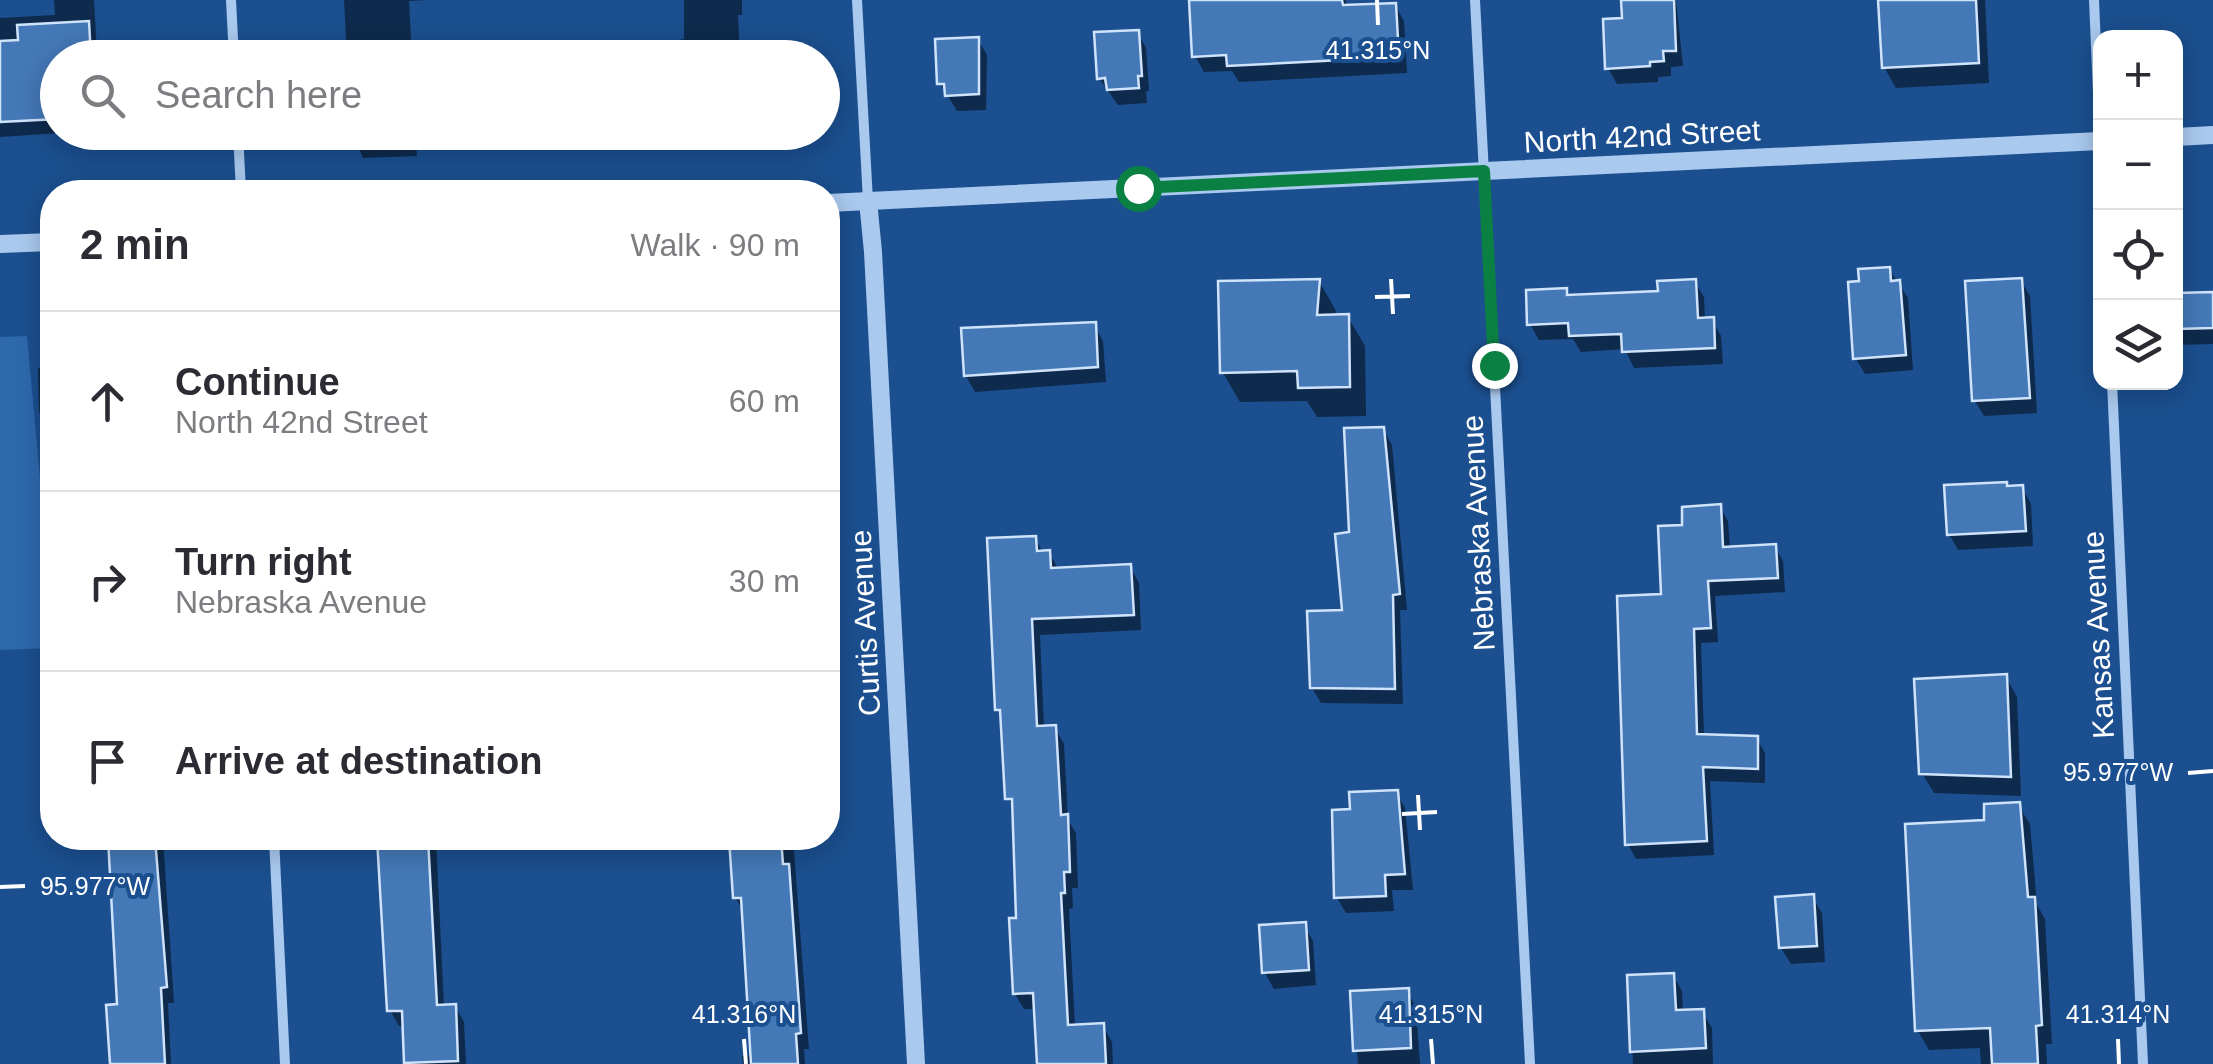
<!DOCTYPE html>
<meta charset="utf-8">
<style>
body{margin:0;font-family:Arial,sans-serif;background:#f2f2f3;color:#2b2b33}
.controls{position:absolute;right:30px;top:30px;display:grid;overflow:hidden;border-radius:20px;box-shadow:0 5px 25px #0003}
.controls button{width:90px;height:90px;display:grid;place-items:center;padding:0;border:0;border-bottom:2px solid #e1e1e2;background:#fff;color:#2b2b33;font:50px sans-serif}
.stop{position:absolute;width:30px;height:30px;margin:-22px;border:8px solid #0b8043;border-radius:50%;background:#fff}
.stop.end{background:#0b8043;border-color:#fff;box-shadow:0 2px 10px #0008}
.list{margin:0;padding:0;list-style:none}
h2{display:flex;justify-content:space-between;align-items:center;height:130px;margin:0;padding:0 40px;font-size:42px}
h2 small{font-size:32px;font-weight:400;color:#7c7c81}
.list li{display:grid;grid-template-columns:65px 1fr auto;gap:30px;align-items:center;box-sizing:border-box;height:180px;padding:0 40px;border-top:2px solid #e1e1e2}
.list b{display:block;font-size:38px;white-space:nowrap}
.list p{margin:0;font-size:32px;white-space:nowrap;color:#7c7c81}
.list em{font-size:32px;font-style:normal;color:#7c7c81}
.icon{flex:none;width:55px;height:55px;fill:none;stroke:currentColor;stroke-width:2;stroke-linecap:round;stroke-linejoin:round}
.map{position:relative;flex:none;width:2213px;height:1064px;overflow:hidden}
.search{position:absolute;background:#fff;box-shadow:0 5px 25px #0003;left:40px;top:40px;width:800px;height:110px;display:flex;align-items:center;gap:25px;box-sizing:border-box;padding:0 35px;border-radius:55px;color:#7c7c81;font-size:38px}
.panel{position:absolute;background:#fff;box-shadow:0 5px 25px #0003;left:40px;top:180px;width:800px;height:670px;border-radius:40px}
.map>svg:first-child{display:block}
</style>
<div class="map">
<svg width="2213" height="1064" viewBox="0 0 2213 1064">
<rect width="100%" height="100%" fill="#1b4f8f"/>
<path fill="#2e69ad" d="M27,336l25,273v39l-52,2v-313z"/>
<path fill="#0007" d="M54,0h40l3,52 53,-2 5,8h-97v74h18l-76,5v-119l55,-3z
M344,0h83l-18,1 3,57h-65z
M684,0h58v15h-4l2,43h-60l-1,-18 5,-1z
M1206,0h139l5,8 45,-3 9,16 3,52 -168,9 -7,-11 -28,1 -9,-16z
M1623,0h53l7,66 -12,1v9l-13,1v5l-41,2 -9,-16 16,-47z
M1881,0h104l4,83 -93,5 -12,-21z
M1137,32l9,16 3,43h-3l1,12 -29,2 -19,-27z
M978,40l9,15 -1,55 -29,1 -17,-28z
M562,47l6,10 45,1h-106v-8z
M352,132h63l2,24 -54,2z
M688,132h55v7l-50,3z
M1889,269l19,29 5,72 -48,4 -9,-15 5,-75z
M1319,281l17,30 -1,6h13l17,29 1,70 -49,1 -10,-16 -67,1 -17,-29z
M2021,281l9,15 7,117 -53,3 -9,-15z
M1695,282l9,15 1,23h7l9,16 2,28 -89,4 -9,-19 -44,3 -8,-13 -34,1 -9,-16 36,-34 3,7 91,-4z
M2176,295h37v49l-37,1z
M1094,325l9,16 3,41 -131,10 -9,-16z
M52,367v107l-4,-46 -9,-16 -1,-44z
M1383,429l9,16 15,165h-7l3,94 -82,-1 -9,-15 32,-76 7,-77z
M2008,488h14l9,16 2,42 -75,4 -9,-16z
M1720,507l8,14 2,28 45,-2 8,14 2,31 -70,4 3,46 -17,1 3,94 53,2 8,14v30l-55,-2 4,74 -78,4 -8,-15 36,-248 21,-69z
M1035,538l8,15h6l10,17 71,-3 9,16 2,47 -101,5 4,93h11l9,16 4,76 8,13 2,55h-6l1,20 -4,1 6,118 28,-1 9,16 1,22h-74l-3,-55h-12l-9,-15 3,-74 -3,-110 -7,-12 -4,-78 -6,-11z
M2006,677l11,20 4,99 -87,-3 -12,-20z
M1396,792l9,16 8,82h-21l2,21 -48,2 -9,-15 15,-86z
M2018,805l12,19 7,81 8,14 7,125h-6l1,20h-66l-1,-16 -51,2 -11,-19 69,-209z
M111,838h52l11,165h-6l3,61h-59l8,-57z
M380,838h56l8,169 11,-1 9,16 2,42h-59l-2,-38h-6l-9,-16z
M731,838h62l16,211h-5l1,15h-62l-1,-8 11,-1 -9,-142 -9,-16z
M1812,897l10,16 3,49 -34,2 -10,-16z
M1304,925l9,16 3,44 -42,4 -9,-16z
M1673,975l9,16 1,22 19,-1 10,16 1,36h-80l-3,-87z
M1407,991l9,16 4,57h-62l-5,-71z"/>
<path fill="#4478b7" stroke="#cfe3fa" stroke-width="2.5" d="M1189,0h153l1,5 53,-2 3,54 -172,9 -1,-11 -34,2z
M1621,0h53l2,51h-13l1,10 -14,1v4l-45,3 -2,-50 19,-1z
M1878,0h98l3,63 -97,5z
M89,21l2,37h-33v61l-58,3v-81l18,-1 -1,-15z
M1139,30l3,46h-4l1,12 -32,2 -2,-12 -8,1 -3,-47z
M979,37v57l-34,2 -1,-12h-7l-2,-45z
M1890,267l1,14 9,-1 6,75 -53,4 -5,-77 11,-1 -1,-12z
M2022,278l8,120 -58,3 -7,-120z
M1320,279l-3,36 32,-1 1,73 -52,1 -1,-17 -77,2 -2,-92z
M1696,279l2,39 16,-1 1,31 -93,4 -1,-18 -52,2 -1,-13 -41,2 -1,-35 41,-2v7l91,-4 -1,-10z
M2213,292v36l-37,1v-36z
M1096,322l2,45 -134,9 -3,-48z
M1384,427l16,167 -7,1 2,94 -85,-1 -3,-77 35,-1 -7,-76 14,-2 -5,-104z
M2007,482v4l16,-1 3,46 -79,4 -3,-50z
M1721,504l2,43 53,-3 2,34 -70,3 3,47 -17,1 3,105 61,2v33l-55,-2 4,74 -82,4 -8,-249 44,-2 -3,-68 24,-1v-18z
M1036,536l1,15 13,-1 1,18 80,-4 3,51 -102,4 5,107 19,-1 5,90 7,-1 2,58h-6l1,21h-4l7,132 36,-2 2,41h-69l-4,-71 -20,1 -4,-76h7l-4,-119h-7l-5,-89h-5l-8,-172z
M2007,674l4,103 -92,-3 -5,-95z
M1398,790l7,84 -20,1 1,21 -52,2 -2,-88 18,-1 -1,-17z
M2020,802l8,95h7l7,128 -6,1 2,38h-46l-2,-36 -75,3 -10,-207 79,-4v-16z
M108,838h47l12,149 -6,1 4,76h-55l-4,-59 11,-1z
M377,838h51l9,167 19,-1 2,57 -54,2 -2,-52h-15z
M729,838h52l2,26h6l12,169 -5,1 2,30h-47l-10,-166h-8z
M1814,894l3,52 -38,2 -4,-51z
M1306,922l3,48 -47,3 -3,-48z
M1674,973l2,37 28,-1 2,39 -76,4 -3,-77z
M1409,988l2,60 -58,3 -3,-60z"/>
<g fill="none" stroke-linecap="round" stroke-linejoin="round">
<path stroke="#a9c9ee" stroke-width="10" d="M231,0l3,58
M857,0l11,201
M1475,0l55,1064
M2094,0l6,139
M238,132l3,60
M2112,382l31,682
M274,838l11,226"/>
<path stroke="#a9c9ee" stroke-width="18" d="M2176,137l37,-2
M868,201l5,51 43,812
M828,203l1272,-62
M0,244l52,-2"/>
</g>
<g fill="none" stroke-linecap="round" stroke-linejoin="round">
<path stroke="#0b8043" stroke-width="12" d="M1138,188l346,-17 10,194"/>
</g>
<path fill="none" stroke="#fff" stroke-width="4" d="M1377,0l1,25M1391,279l2,35M1375,297l35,-1M2188,773l25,-2M1418,795l2,35M1402,814l35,-2M0,887l25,-1M744,1039l2,25M1431,1039l2,25M2118,1039l1,25"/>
<g text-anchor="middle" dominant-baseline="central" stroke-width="8" stroke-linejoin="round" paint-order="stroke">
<g font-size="30" fill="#fff" stroke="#1b4f8f">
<text transform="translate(1642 136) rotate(-3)">North 42nd Street</text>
<text transform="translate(1478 533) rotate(-93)">Nebraska Avenue</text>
<text transform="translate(865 623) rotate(-93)">Curtis Avenue</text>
<text transform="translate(2098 635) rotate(-93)">Kansas Avenue</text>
</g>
</g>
<g font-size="25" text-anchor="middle" fill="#fff" stroke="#1b4f8f" stroke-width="8" stroke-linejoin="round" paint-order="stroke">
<text x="1378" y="59">41.315°N</text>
<text x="2118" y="781">95.977°W</text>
<text x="95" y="895">95.977°W</text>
<text x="744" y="1023">41.316°N</text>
<text x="1431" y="1023">41.315°N</text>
<text x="2118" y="1023">41.314°N</text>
</g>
</svg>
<div class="controls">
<button>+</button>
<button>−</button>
<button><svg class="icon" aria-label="locate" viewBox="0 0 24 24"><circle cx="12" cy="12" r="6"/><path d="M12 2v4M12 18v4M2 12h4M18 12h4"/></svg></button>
<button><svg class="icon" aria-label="layers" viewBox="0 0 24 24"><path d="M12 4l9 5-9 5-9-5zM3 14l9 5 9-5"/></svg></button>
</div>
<div class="stop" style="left:1138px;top:188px"></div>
<div class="stop end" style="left:1494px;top:365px"></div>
<div class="search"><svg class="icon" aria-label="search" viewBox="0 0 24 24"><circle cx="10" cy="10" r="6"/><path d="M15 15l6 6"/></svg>Search here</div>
<section class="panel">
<h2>2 min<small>Walk · 90 m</small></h2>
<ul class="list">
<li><svg class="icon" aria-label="ahead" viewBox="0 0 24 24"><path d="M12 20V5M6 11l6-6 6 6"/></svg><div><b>Continue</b><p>North 42nd Street</p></div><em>60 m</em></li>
<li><svg class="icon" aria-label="right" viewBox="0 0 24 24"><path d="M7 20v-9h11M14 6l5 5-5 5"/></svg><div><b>Turn right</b><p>Nebraska Avenue</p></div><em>30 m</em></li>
<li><svg class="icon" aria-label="arrive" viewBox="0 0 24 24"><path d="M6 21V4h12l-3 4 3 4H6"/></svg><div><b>Arrive at destination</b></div></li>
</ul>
</section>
</div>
